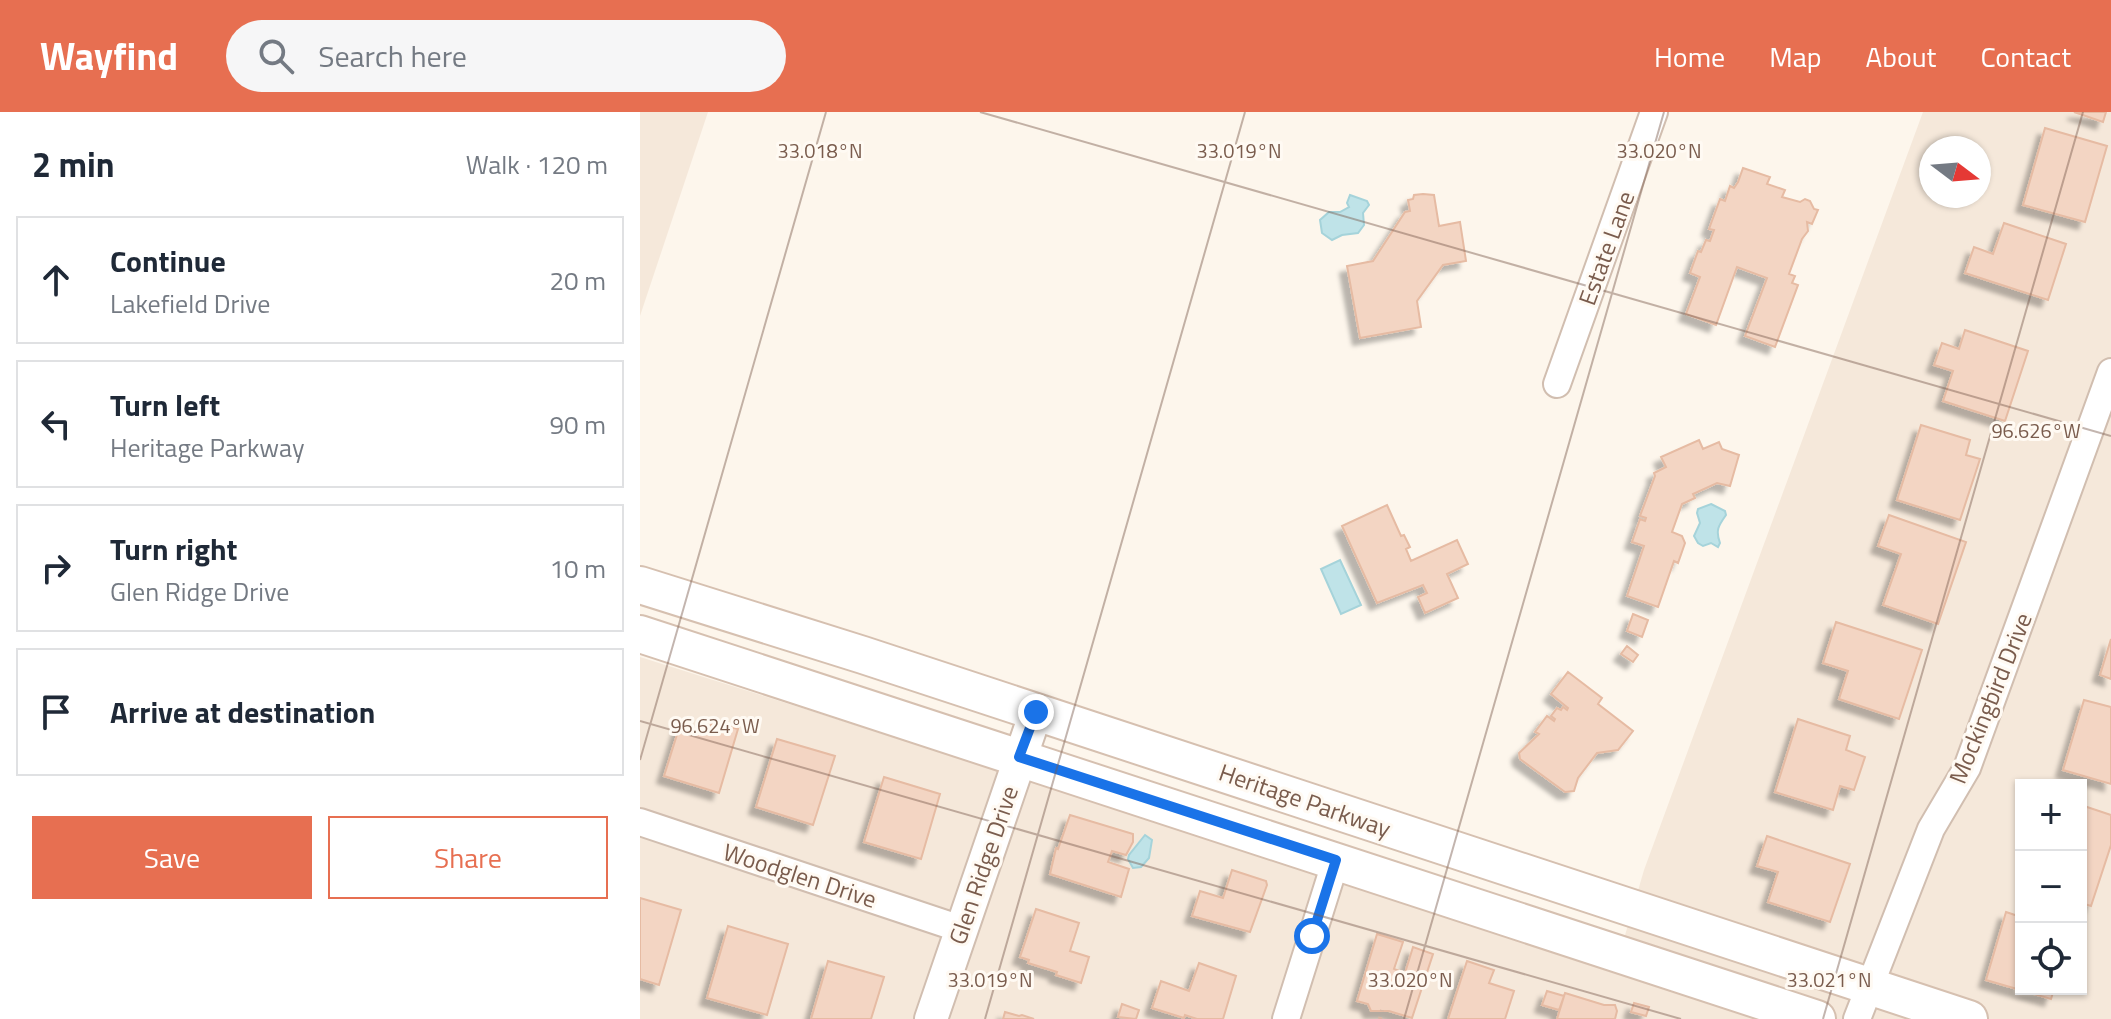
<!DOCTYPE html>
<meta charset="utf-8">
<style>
body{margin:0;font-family:"Titillium Web",sans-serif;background:#f6f6f7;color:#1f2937}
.controls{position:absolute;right:24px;bottom:24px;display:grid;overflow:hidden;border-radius:0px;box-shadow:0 2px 6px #0004}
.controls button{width:72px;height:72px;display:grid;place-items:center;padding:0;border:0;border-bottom:2px solid #e0e1e3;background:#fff;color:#1f2937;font:40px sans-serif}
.compass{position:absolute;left:1279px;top:24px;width:72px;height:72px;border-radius:50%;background:#fff;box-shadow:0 2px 6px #0004;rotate:106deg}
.stop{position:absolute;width:24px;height:24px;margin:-18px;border:6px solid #1a73e8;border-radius:50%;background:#fff}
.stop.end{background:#1a73e8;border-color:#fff;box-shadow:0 2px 8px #0008}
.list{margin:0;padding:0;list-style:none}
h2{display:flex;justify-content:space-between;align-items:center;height:104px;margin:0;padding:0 32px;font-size:34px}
h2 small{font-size:26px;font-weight:400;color:#747a83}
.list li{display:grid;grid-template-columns:52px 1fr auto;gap:24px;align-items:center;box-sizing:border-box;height:128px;margin:0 16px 16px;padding:0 16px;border:2px solid #e0e1e3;border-radius:0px}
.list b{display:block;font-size:30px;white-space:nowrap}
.list p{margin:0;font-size:26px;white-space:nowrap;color:#747a83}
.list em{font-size:26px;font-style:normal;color:#747a83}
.actions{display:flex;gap:16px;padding:24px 32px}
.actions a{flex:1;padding:18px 0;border:2px solid #e76f51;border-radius:0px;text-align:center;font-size:28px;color:#e76f51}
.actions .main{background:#e76f51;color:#fff}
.icon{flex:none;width:44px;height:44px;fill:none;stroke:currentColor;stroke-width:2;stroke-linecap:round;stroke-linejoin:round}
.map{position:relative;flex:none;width:1471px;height:907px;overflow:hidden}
header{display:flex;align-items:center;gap:48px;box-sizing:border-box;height:112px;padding:0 40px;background:#e76f51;color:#fff}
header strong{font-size:38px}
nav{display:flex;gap:44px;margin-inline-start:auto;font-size:28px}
.search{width:560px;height:72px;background:#f6f6f7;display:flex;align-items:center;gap:20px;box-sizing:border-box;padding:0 28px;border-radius:44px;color:#747a83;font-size:30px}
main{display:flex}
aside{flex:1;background:#fff}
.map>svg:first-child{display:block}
</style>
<header>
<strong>Wayfind</strong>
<div class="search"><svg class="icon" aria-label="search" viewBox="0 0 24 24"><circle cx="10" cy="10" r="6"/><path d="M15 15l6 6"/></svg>Search here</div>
<nav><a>Home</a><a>Map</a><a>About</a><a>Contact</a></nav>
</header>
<main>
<aside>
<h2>2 min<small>Walk · 120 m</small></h2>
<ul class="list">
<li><svg class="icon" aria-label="ahead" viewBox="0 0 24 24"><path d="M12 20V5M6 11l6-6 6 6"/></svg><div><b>Continue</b><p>Lakefield Drive</p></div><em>20 m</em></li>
<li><svg class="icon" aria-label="left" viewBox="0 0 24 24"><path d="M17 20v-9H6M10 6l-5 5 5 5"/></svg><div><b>Turn left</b><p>Heritage Parkway</p></div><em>90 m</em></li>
<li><svg class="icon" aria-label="right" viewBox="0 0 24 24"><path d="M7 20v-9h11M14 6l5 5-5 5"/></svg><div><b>Turn right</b><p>Glen Ridge Drive</p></div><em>10 m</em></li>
<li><svg class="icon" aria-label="arrive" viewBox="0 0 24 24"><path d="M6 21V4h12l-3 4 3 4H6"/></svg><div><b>Arrive at destination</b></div></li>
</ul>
<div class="actions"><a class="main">Save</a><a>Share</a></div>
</aside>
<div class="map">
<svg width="1471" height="907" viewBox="0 0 1471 907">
<defs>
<filter id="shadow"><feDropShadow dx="-7" dy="7" stdDeviation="2" flood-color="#0004"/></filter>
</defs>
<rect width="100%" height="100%" fill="#fdf6ec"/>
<path fill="#f5e8da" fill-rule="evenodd" d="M0,0h68l-68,204z
M1283,0h188v907h-1471v-362l314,99 660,217 30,-103zM1291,36h48v48h-48zM1381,673h60v204h-60z"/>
<path fill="#bfe3e8" stroke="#a5d3da" stroke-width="2" d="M710,83l17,6 2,4 -6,8 1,12 -6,8 -16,2 -10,5 -10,-7 -2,-13 9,-8h11l9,-5 -2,-4z
M1071,392l14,7 1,4c-7,10 -11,15 -6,28l-2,4 -7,-4 -8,3 -5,-3 -4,-7 6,-13 -3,-10 1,-4z
M700,448l21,45 -20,9 -20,-45z
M505,723l7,5 -3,18 -8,9 -8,1 -5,-9 1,-4z"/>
<path fill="#f3d5c3" stroke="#e6bba3" stroke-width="2" filter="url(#shadow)" d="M1434,0h32l-3,10z
M1405,16l62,18 -22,76 -62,-17z
M1103,56l27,9 -3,7 18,6 -3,7 18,5 5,-3 5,2 4,8 4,1 -6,14 -5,-2 1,9 -6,8 -13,35 6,2 -3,7 6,2 -23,62 -30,-11 22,-58 -30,-11 -21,58 -30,-11 14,-37 -10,-4 8,-22 3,1 5,-12 4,1 4,-11 -5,-1 11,-30 5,2 5,-15 4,2 4,-6z
M783,82l11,1 5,31 21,-4 6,39 -23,4 -26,36 4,26 -61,11 -13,-72 26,-5 32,-49 5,-1 -2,-11 5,-1 1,-4z
M1364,111l62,21 -18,56 -83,-27 9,-26 19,7z
M1325,218l63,21 -23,70 -62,-20 10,-30 -19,-6 8,-22 17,6z
M1281,313l49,15 -4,15 14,4 -20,61 -63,-20z
M1059,328l4,9 16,-7 3,7 17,6 -9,31 -13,-3 -24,11 2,4 -13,6 -10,28 10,4 3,7 -7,20 -4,-2 -16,46 -31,-11 17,-50 -12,-4 8,-23 5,2 1,-3 -6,-2 15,-40 -1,-3 12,-6 -5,-10z
M747,393l14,31 3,-1 6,12 -4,2 5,12 46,-21 11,24 -21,10 11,24 -33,15 -7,-16 9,-4 -4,-8 -46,18 -35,-77z
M1249,403l77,27 -28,82 -55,-19 18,-51 -23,-8z
M993,502l15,6 -6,17 -15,-6z
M1196,510l86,28 -23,69 -60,-20 9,-28 -25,-8z
M1471,527v40l-11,-4z
M987,534l11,9 -5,7 -12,-8z
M928,560l34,26 -4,6 35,27 -15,19 -21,3 -19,25 -4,13 -9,1 -45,-33 -1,-6 20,-19 -4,-2 12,-16 7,5 1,-2 -4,-3 6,-8 4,2 2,-3 4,3 1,-2 -17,-14z
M1444,588l27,7v77l-48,-14z
M1158,607l52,17 -4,14 19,7 -11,33 -14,-4 -7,24 -58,-18z
M72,610l26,7 -19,64 -55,-17 16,-51 28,9z
M137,627l58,17 -22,69 -57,-18z
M244,665l56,17 -19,65 -57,-17z
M1441,693l30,10v30l-20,61 -10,-3z
M430,703l63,19v8l-7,13 -14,-4 -4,11 21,7 -8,28 -71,-23 6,-26 2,1z
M1127,724l83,28 -20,58 -62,-20 10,-30 -21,-6z
M592,758l34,11 1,4 -17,47 -58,-16 8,-25 23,7z
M0,786l41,12 -22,75 -19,-6z
M396,797l43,14 -9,28 19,6 -8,26 -25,-8 1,-3 -29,-9 1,-3 -9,-3z
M1366,800l15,5v72h33l-3,10 -65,-19z
M88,814l60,18 -21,71 -60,-17z
M737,822l26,8 -9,27 11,4 8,-26 20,7 -21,64 -23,-7h-18l-3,-7 -11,-3z
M188,849l56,16 -13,42h-60z
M827,849l27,9 -5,13 25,8 -9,28h-57z
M559,851l37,13 -13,43h-26l-12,-4 -1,3 -32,-10 9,-27 28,10z
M907,879l17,5 -5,14 -17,-5z
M925,881l39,12h11l2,6 -2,8h-58z
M994,891l15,4 -3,9 -15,-4z
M482,892l17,6 -3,9 -18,-2z
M365,900l14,4 3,-1 12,4h-31z"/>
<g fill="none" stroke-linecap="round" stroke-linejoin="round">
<g stroke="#d1beb0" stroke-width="30">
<path id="minor" d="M917,272l97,-272
M0,710l321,107
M646,907l50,-159
M1217,907l74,-190 36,-61 144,-396"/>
</g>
<g stroke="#d1beb0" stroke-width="36">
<path id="tertiary" d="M291,907l105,-307"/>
</g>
<g stroke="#d6c0b0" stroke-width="40">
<path id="secondary" d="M0,473l223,70 1106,364
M0,522l1177,385"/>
</g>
<path stroke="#d9b8a5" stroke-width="4" stroke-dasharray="2 6" stroke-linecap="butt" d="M740,907l2,-9"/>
<use href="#minor" stroke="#fff" stroke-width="26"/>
<use href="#tertiary" stroke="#fff" stroke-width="32"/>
<use href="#secondary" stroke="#fff" stroke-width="36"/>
</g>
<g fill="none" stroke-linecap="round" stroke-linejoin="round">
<path stroke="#1a73e8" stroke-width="10" d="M396,600l-17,45 317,103 -24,76"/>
</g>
<path fill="none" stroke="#7a5c4d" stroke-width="2" stroke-opacity="0.45" d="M340,0l1131,324M0,609l1041,298M0,648l186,-648M345,907l260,-907M764,907l260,-907M1183,907l260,-907"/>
<g text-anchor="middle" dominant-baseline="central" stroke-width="6" stroke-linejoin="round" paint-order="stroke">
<g font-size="24" fill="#7a5c4d" stroke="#fffaf3">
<text transform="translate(966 136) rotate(-70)">Estate Lane</text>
<text transform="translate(1350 586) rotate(-68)">Mockingbird Drive</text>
<text transform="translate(665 688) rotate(19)">Heritage Parkway</text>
<text transform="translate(343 753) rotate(-71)">Glen Ridge Drive</text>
<text transform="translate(160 763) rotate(18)">Woodglen Drive</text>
</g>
</g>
<g font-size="20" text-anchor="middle" fill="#7a5c4d" stroke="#fffaf3" stroke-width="6" stroke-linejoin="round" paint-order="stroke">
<text x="180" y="46">33.018°N</text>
<text x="599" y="46">33.019°N</text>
<text x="1019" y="46">33.020°N</text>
<text x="1396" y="326">96.626°W</text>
<text x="75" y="621">96.624°W</text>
<text x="350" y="875">33.019°N</text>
<text x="770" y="875">33.020°N</text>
<text x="1189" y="875">33.021°N</text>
</g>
</svg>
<div class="controls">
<button>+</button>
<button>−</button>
<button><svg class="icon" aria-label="locate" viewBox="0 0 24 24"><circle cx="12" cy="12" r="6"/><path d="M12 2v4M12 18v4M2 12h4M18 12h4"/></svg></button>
</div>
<svg class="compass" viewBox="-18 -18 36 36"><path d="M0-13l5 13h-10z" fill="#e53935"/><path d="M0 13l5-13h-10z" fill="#747a83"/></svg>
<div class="stop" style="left:672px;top:824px"></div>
<div class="stop end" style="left:396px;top:600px"></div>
</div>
</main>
